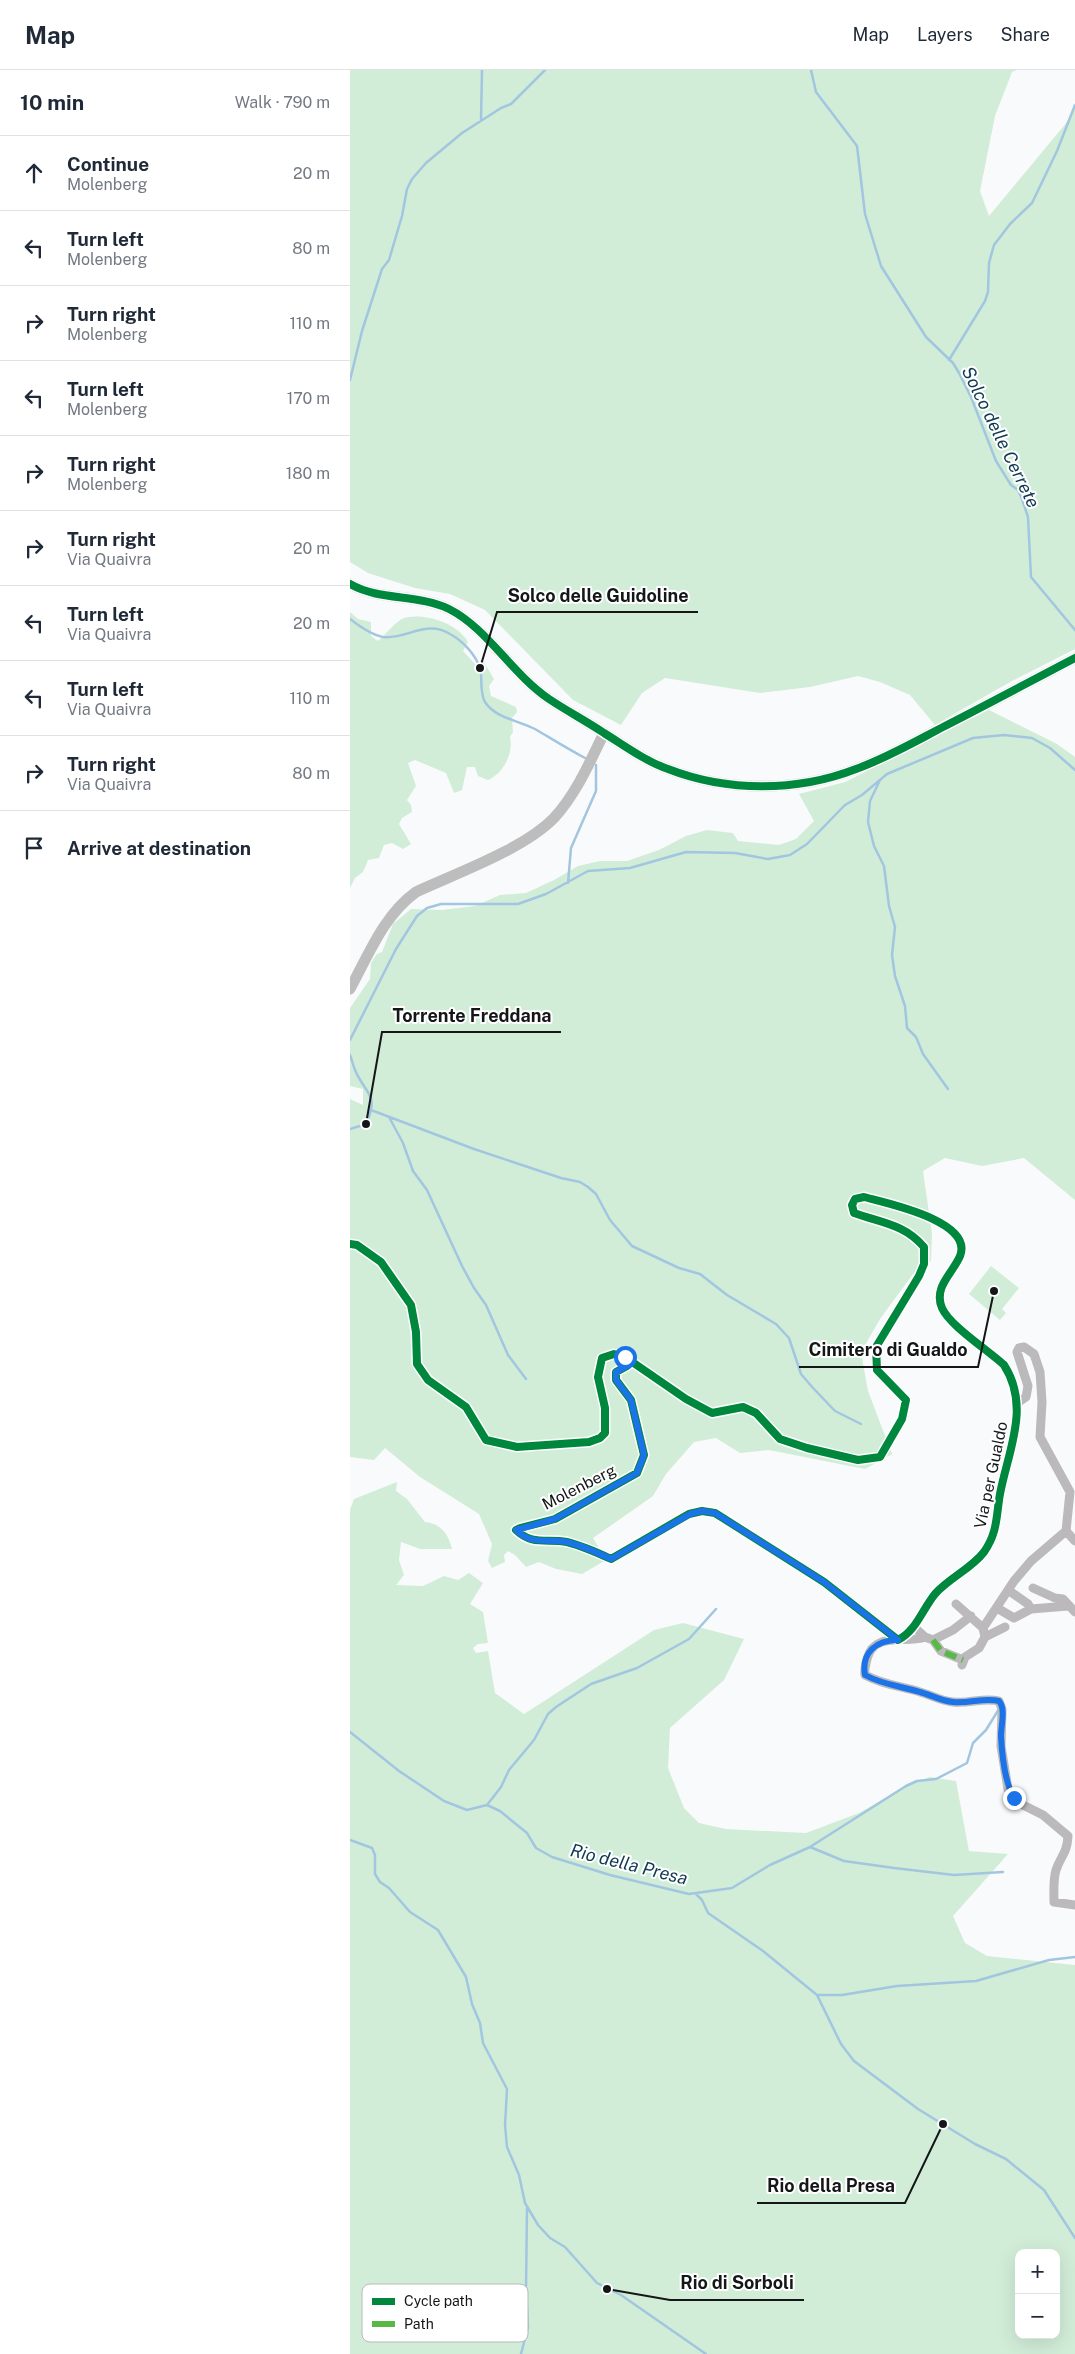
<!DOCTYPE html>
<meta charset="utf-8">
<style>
body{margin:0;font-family:"Public Sans",sans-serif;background:#f2f2f3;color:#1f2937}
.controls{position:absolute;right:15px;bottom:15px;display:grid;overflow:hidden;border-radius:10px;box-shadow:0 5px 20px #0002}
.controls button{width:45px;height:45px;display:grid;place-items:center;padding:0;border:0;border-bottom:1px solid #e0e1e3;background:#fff;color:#1f2937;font:25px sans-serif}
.stop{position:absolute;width:15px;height:15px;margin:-11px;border:4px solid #1a73e8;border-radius:50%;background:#fff}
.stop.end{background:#1a73e8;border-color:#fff;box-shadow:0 1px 5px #0008}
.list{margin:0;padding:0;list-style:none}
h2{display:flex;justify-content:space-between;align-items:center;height:65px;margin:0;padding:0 20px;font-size:21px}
h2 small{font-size:16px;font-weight:400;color:#747a83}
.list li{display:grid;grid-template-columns:32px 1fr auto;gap:15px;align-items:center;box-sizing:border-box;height:75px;padding:0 20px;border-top:1px solid #e0e1e3}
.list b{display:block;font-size:19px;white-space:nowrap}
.list p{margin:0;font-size:16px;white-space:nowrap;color:#747a83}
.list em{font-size:16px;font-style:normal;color:#747a83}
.icon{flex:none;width:28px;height:28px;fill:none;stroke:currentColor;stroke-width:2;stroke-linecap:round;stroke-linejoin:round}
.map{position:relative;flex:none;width:725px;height:2284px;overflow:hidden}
header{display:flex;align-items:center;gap:30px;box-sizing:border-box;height:70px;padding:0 25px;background:#fff;border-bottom:1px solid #e0e1e3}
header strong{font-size:24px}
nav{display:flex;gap:28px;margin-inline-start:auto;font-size:18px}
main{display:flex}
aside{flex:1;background:#fff}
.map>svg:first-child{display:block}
</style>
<header>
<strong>Map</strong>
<nav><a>Map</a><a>Layers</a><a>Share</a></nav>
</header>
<main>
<aside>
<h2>10 min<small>Walk · 790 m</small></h2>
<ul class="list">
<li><svg class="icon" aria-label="ahead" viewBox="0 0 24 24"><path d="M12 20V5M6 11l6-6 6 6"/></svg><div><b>Continue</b><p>Molenberg</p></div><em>20 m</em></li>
<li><svg class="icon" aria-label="left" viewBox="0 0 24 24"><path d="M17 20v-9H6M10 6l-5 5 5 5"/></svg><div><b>Turn left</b><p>Molenberg</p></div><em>80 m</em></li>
<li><svg class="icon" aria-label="right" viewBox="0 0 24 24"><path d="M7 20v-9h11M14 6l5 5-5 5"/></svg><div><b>Turn right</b><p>Molenberg</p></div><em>110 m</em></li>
<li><svg class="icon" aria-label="left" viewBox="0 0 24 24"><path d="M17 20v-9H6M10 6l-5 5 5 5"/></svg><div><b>Turn left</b><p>Molenberg</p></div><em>170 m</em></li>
<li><svg class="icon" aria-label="right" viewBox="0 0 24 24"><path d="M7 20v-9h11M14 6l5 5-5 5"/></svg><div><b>Turn right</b><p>Molenberg</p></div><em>180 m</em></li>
<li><svg class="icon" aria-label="right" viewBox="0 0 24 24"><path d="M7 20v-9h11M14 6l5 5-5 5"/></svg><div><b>Turn right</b><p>Via Quaivra</p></div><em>20 m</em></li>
<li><svg class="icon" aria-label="left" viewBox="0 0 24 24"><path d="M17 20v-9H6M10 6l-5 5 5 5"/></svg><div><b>Turn left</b><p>Via Quaivra</p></div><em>20 m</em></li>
<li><svg class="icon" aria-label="left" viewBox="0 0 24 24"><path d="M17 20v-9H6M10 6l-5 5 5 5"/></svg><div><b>Turn left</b><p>Via Quaivra</p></div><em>110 m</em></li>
<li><svg class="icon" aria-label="right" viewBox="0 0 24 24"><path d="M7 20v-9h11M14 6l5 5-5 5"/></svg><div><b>Turn right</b><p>Via Quaivra</p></div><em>80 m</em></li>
<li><svg class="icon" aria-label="arrive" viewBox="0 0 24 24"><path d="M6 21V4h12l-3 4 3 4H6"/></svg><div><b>Arrive at destination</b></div></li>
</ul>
</aside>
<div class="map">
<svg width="725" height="2284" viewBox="0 0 725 2284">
<rect width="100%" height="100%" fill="#f9fafc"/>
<path fill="#d1edd8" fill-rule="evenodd" d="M0,0h667l-5,2 -17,44 -15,75 9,25 78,-94 8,-16v543l-65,33 -75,43 -25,-30 -30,-13 -22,-6 -48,11 -50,6 -95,-15 -23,15 -21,32 -48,-25 -88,-90 -35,-16 -35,-6 -47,-15 -18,-11z
M0,542l8,7 13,3v14l7,5c9,-7 18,-22 30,-24 21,-3 50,7 60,25l-5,9 14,15 5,-7 12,20 -5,7 2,10 25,11 1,5 -5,6 1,14 -3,5c4,16 -7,37 -22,43l-10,-4 -3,-9h-8l-5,23 -8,3 -8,-20 -31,-13 -7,3 8,23 -9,14 4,5 1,7 -10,6 -3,6 12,20 -8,5 -11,-6 -8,2 -5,13 -11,2 -5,12 -8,6 -5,10z
M639,640l68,34 18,13v443l-51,-42 -42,8 -37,-8 -22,13 9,63 -1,27 -18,13 -33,45 -19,33 7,39 24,63 -27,15 -96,-19 -29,3 -24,-15 -22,4 -28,32 -13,22 -60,42 6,10 -34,-10h-30l-12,-4v-4l116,-56 7,-19 -13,-56 -15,-20 8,-24h-27l2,76 -13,7 -71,5 -29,-6 -20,-33 -37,-27 -10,-14 -6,-59 -56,-62 -9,-2v-141l13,6v-16l-13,-3v-78l20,-29 1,-16 6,-9 5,-2 11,-28 18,-15 31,1 33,-4 25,-11 26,-2 28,-13 24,-14 22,-5h27l32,-11 27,-14 21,-6 26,3 5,8 41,4 17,-6 18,-18 -15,-27 46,-12z
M0,1176c20,5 51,42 59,61 7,17 5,40 5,58l50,44 20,33 32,7 85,-9v-63l3,-17 10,-4 9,3 1,6 -11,6 16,30 12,54 -6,16 -81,45 -23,8 -13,13c21,12 25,6 46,8 15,2 28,9 42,15l-24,14 -26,-5 -17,-7 -13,5 -11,-12 -7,-4 -4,4 1,7 -13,6 -4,-7 4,-17 -13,-30 -59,-37 -35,-29 -11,12 -24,-3z
M641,1196l28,22 -17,21 4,4 -6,7 -31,-26z
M47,1412l-1,9 11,8 18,23c17,2 23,12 27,27h-32l-19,-7 -2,18 5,15 -8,10 27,1 21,-10 14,4 11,-7 14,10 -13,21 13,8 5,31 -10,1 -5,4 3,5 12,-2 7,42 29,21 130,-84 29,-7 61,16 -20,41 -54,48 -2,40 16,40 15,15 27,6 80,4 53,-20 47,-27 24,-9 26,4 13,70 39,3 -55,62 12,27 22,13 88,9v389h-725v-844l4,-11zM669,2183h37v82h-37z"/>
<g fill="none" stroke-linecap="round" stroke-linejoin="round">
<path stroke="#a2c6df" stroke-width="2.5" d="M461,0l5,22 41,54 8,68 16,52 45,71 27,26 6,10 12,24 25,64 15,24 7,5 4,9 6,18 3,60 44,53
M131,51l1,-51
M599,290l36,-59 3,-9 1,-29 5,-18 16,-21 22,-21 25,-52 18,-46
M0,310l12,-49 20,-62 7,-9 13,-44 5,-27 5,-10 14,-16 36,-30 39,-25 10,-4 34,-34
M0,549c9,7 22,16 33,18 23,3 43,-18 67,-3 13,7 25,20 30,34 3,11 -1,23 5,34 10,16 35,19 50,27 17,10 33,20 50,29
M530,710l-10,21 -2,21 6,24 10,20 5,40 6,21 -3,28 3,21 10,30 2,22 9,9 7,17 25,35
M218,813l3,-35 25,-57v-26
M0,970l46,-91 21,-33 10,-8 14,-4h77l28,-10 42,-23 42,-3 56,-16 49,1 33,6 22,-4 17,-11 38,-39 17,-10 25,-21 86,-36 31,-3 28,3 18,10 25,22
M0,985c2,5 3,10 5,15 10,24 25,24 11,54l-16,5
M21,1040l103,39 87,29 19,4 8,5 8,7 14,26 22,26 47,22 21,6 27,21 49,29 13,14 12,36 12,14 22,23 26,13
M39,1047l14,26 10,28 14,19 35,76 12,22 12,17 22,50 18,24
M0,1662l49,39 45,30 23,9 20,-5 13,6 27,22 9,15 16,9 58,18 79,19 43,-6 38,-23 40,-18 96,-61 11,-5 19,-2 31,-16 6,-20 13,-13 13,-21
M137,1735l14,-18 8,-17 25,-30 14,-26 8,-7 35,-23 46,-16 52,-29 27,-30
M0,1770l22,8 3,7v19l5,8 9,6 21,24 28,18 28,47 6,27 8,19 3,20 24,46 -2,36 2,22 12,28 6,28 13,22 12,13 15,9 32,36 24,12 85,59
M460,1777l34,14 50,7 60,7 49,-3
M346,1824l6,6 6,13 55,38 54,44 24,49 13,17 64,48 57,35 31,15 38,31 31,48
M467,1925h25l55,-9 79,-5 73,-21 26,-3
M171,2284l7,-27 -2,-39 1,-79"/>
<path stroke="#bbb9bb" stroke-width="9" d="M0,1174l7,1 24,17 30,43 5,27 1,32 11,16 38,27 20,33 31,7 72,-5 11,-4 5,-5v-25l-7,-31 4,-19 12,-4 11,3 61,42 26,14 31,-6 13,6 24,26 27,9 51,12 22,-3 22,-38 4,-19 -29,-30 -1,-23 43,-71 5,-12v-17c-20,-23 -42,-24 -70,-34l-2,-8 3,-6 9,-2c22,6 110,24 96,59 -7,17 -27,31 -18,52 7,17 47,43 62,57 27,42 4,86 -4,129 -4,22 -2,38 -16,58 -13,17 -35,26 -49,42 -13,16 -19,37 -37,46l-74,-58 -109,-69 -13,-2 -13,3 -78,45c-15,-7 -28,-13 -44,-17 -19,-4 -35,4 -51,-12l4,-2 35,-9 82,-46 7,-18 -13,-55 -15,-20v-8l11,-6 -2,-9
M667,1333l9,-6 2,-11 -11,-34 2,-4 5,-1 10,7 6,18 2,30 -2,35 30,55 -4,39 9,10
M683,1518l22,10 8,1 12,13
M658,1520l20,14 3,5
M606,1534l27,24
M647,1538l17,10 17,-9 37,-3
M563,1556l12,11 8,3 8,11 22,9
M575,1567c-20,7 -51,-6 -58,22 -1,5 -3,10 -2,16 18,10 36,11 55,17 11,3 21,9 33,10 16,2 31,-5 46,-1l3,8 -1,37 7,43 13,15 22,11 25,21c-1,18 -7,19 -12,34 -3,10 -2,21 -2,32l21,3
M635,1567l-2,-9 31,-47 17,-20 35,-30
M583,1570l20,-10 18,-14
M612,1595l3,-8 14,-9 6,-11 20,-10"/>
<path stroke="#bdbdbd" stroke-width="11" d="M0,514c29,17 68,10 99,25 38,19 63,65 100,90 18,12 37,22 55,34 21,13 41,28 64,36 59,23 129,23 188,0 31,-11 60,-28 89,-43 43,-22 86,-45 130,-68
M0,919c19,-35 34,-74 66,-97 41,-19 108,-43 138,-74 22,-24 36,-56 50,-85"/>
<path stroke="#58b947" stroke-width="6" stroke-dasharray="12 6" stroke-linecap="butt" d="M583,1570l8,11 22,9"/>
<g stroke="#fff" stroke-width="11">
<path id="cycleway" d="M0,514c29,17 68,10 99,25 38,19 63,65 100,90 18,12 37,22 55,34 21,13 41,28 64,36 59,23 129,23 188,0 31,-11 60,-28 89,-43 43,-22 86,-45 130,-68
M0,1174l7,1 24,17 30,43 5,27 1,32 11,16 38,27 20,33 31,7 72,-5 11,-4 5,-5v-25l-7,-31 4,-19 12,-4 11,3 61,42 26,14 31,-6 13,6 24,26 27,9 51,12 22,-3 22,-38 4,-19 -29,-30 -1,-23 43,-71 5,-12v-17c-20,-23 -42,-24 -70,-34l-2,-8 3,-6 9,-2c22,6 110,24 96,59 -7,17 -27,31 -18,52 7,17 47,43 62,57 27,42 4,86 -4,129 -4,22 -2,38 -16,58 -13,17 -35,26 -49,42 -13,16 -19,37 -37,46l-74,-58 -109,-69 -13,-2 -13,3 -78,45c-15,-7 -28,-13 -44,-17 -19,-4 -35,4 -51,-12l4,-2 35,-9 82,-46 7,-18 -13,-55 -15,-20v-8l11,-6 -2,-9"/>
</g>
<use href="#cycleway" stroke="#00873e" stroke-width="8"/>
</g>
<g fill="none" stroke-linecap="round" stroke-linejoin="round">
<path stroke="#1a73e8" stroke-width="6" d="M275,1287l2,9 -11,6v8l15,20 13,55 -7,18 -82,46 -39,11c15,16 32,8 51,12 16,4 29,10 44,17l79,-45 12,-3 13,2 109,69 74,58c-21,0 -37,12 -33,35 18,10 36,11 55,17 11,3 21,9 33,10 16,2 31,-5 46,-1 7,8 2,24 2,35 1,19 3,45 13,62"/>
</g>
<g text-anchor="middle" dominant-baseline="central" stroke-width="4" stroke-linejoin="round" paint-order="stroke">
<g font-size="16" fill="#141618" stroke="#fff">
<text transform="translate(641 1405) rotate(-78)">Via per Gualdo</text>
<text transform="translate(229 1417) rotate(-27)">Molenberg</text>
</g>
<g font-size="18" font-style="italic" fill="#0f3952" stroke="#fff">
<text transform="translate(651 367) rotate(64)">Solco delle Cerrete</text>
<text transform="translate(279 1794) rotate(14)">Rio della Presa</text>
</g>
</g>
<rect x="12" y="2214" width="166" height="58" rx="8" fill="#fff" stroke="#b8b9ba" stroke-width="1"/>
<rect x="22" y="2228" width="23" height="7" fill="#00873e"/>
<rect x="22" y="2251" width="23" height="6" fill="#58b947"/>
<g font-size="14" fill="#141618">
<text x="54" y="2236">Cycle path</text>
<text x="54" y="2259">Path</text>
</g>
<path fill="none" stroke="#141618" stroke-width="2" d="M130 598L147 542H348M16 1054L32 962H211M644 1221L628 1297H449M593 2054L555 2133H407M257 2219L320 2230H454"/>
<g fill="#141618" stroke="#fff" stroke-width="2">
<circle cx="130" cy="598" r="5"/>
<circle cx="16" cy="1054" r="5"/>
<circle cx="644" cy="1221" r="5"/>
<circle cx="593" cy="2054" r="5"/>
<circle cx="257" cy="2219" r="5"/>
</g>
<g font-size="18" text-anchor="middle" font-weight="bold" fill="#141618" stroke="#fff" stroke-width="4" stroke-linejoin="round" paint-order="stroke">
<text x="248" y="532">Solco delle Guidoline</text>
<text x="122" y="952">Torrente Freddana</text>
<text x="538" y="1286">Cimitero di Gualdo</text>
<text x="481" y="2122">Rio della Presa</text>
<text x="387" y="2219">Rio di Sorboli</text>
</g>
</svg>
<div class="controls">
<button>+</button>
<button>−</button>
</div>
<div class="stop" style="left:275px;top:1287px"></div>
<div class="stop end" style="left:664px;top:1728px"></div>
</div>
</main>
